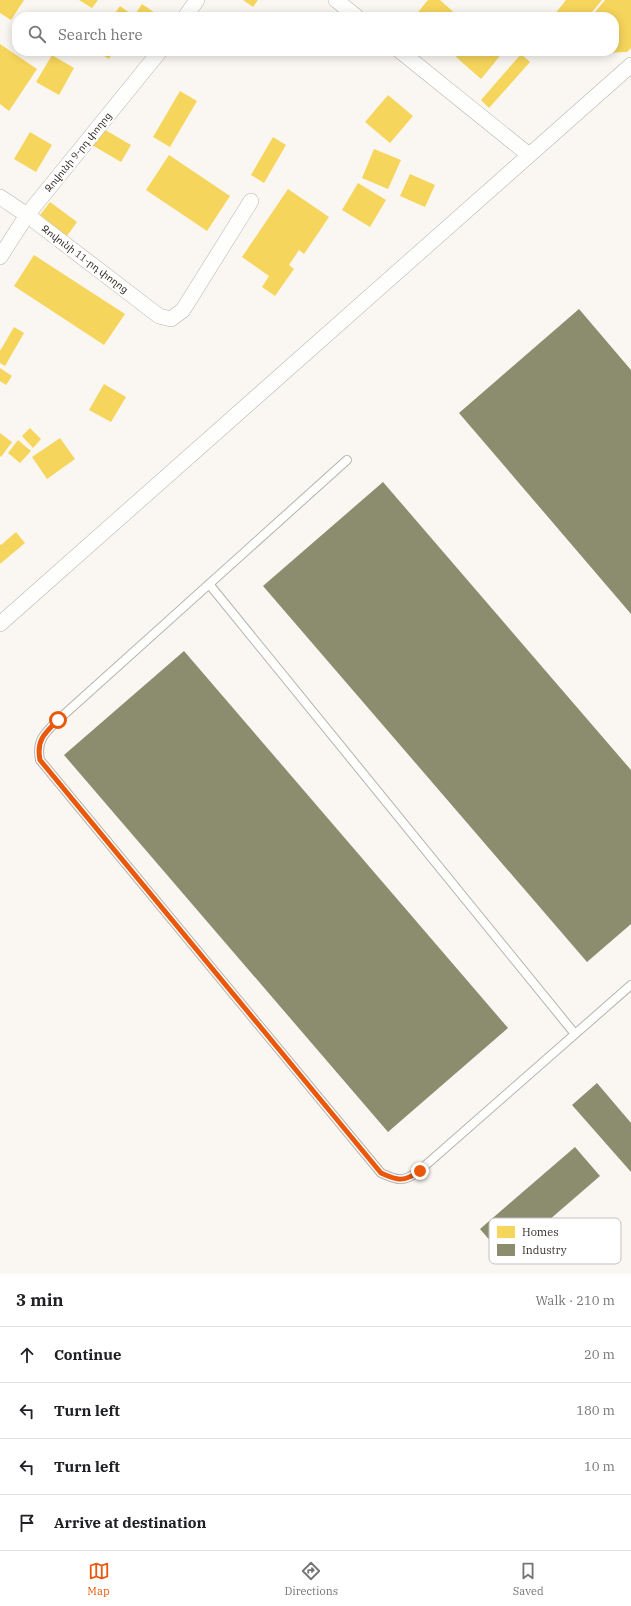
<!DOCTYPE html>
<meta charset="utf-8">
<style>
body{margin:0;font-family:"IBM Plex Serif","Noto Sans Armenian",serif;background:#f6f6f6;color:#202124}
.stop{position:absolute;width:12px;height:12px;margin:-9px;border:3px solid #ea580c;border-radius:50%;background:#fff}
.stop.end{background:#ea580c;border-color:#fff;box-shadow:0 1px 4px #0008}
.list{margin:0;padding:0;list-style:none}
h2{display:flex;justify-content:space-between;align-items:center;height:52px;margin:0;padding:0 16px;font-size:17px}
h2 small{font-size:13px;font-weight:400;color:#757577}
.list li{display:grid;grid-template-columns:26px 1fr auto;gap:12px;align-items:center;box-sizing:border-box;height:56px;padding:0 16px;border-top:1px solid #e0e0e0}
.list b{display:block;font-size:15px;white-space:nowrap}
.list em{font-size:13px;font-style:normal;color:#757577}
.icon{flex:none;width:22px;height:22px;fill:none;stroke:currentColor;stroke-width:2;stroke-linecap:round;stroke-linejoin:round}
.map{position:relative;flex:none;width:631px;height:1274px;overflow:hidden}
.search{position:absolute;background:#fff;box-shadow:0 2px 10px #0003;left:12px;right:12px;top:12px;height:44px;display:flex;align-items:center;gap:10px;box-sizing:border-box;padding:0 14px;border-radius:16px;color:#757577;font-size:15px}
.sheet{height:276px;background:#fff}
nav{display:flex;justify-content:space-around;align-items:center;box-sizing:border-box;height:56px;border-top:1px solid #e0e0e0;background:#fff;font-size:11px;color:#757577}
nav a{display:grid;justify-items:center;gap:2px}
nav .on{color:#ea580c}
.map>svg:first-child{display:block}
</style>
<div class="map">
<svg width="631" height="1274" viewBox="0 0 631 1274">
<rect width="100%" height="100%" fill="#faf7f3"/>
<path fill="#f6d55c" d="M0,0h24l-13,20 -11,-7z
M79,0h19l-6,8z
M243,0h15l-5,7z
M428,0h12l18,16 -1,1h-43z
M566,0h36l-14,17h-32l-2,-2z
M605,0h26v48l-4,4 -25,1 -3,-2h15v-34h-23z
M142,4l19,13h-49l8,-11 14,10z
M0,44l37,25 -28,42 -9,-7z
M96,51h17l-4,8z
M461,51h43l-23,28 -25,-22z
M521,54l9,8 -41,46 -8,-8z
M52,55l22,13 -15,27 -23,-13z
M180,91l17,10 -27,46 -17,-10z
M388,95l25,21 -23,27 -25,-21z
M102,128l29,17 -10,17 -29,-17z
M30,132l22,13 -16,27 -22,-13z
M273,137l13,8 -22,38 -13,-8z
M374,149l27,11 -13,29 -26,-11z
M169,155l61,41 -23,35 -61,-41z
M410,174l25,11 -10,22 -25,-11z
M358,183l28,17 -16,27 -28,-17z
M288,189l41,28 -25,37 -5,-4 -10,15 5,4 -19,27 -13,-9 7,-11 -27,-19z
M50,202l27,20 -10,14 -27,-21z
M34,255l91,59 -21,31 -90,-59z
M14,327l10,6 -19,33 -5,-3v-12z
M0,368l12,8 -6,9 -6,-4z
M104,384l22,13 -15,25 -22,-12z
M30,428l11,11 -8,9 -11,-12z
M0,433l12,9 -11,15 -1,-1z
M60,438l15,21 -28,20 -15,-22z
M18,440l13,11 -11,12 -12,-10z
M16,532l9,11 -25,21v-20l1,1z"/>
<path fill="#8c8c6e" d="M579,309l52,61v244l-172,-201z
M383,482l248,288v154l-44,38 -324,-376z
M184,651l324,377 -120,104 -324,-377z
M597,1083l34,40v49l-59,-67z
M575,1147l25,29 -95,82 -25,-29z"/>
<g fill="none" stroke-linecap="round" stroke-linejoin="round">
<g stroke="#b6b3ae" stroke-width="10">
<path id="lane" d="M347,460l-289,260c-13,13 -22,20 -18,40l341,413c17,8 23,9 38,-2l212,-186
M209,584l366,450"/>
</g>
<g stroke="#b6b3ae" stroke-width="16">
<path id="street" d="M336,0l21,17
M185,17l12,-17
M400,51l129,104
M0,197l27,18 132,101 12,3 12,-9 68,-109
M0,257l27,-42 133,-164
M0,624l631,-559"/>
</g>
<use href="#lane" stroke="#fefefd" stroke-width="8"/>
<use href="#street" stroke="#fefefd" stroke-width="15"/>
</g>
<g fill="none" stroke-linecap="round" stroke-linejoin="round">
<path stroke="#ea580c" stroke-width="5" d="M58,720c-13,13 -22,20 -18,40l341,413c17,8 23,9 39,-2"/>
</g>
<g text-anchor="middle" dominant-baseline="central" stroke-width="4" stroke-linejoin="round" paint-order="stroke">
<g font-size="10" fill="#37312a" stroke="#fff">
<text transform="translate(78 152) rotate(-51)">Զովունի 9-րդ փողոց</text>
<text transform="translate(85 259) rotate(37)">Զովունի 11-րդ փողոց</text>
</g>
</g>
<rect x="489" y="1218" width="132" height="46" rx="6" fill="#fff" stroke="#c3c1bf" stroke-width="1"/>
<rect x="497" y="1226" width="18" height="12" fill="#f6d55c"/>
<rect x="497" y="1244" width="18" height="12" fill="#8c8c6e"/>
<g font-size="11" fill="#37312a">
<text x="522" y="1236">Homes</text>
<text x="522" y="1254">Industry</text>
</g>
</svg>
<div class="stop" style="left:58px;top:720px"></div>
<div class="stop end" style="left:420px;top:1171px"></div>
<div class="search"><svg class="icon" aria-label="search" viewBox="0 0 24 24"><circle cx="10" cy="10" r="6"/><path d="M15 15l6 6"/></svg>Search here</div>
</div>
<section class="sheet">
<h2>3 min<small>Walk · 210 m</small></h2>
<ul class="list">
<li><svg class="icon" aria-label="ahead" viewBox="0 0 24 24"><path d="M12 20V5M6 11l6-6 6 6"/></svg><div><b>Continue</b></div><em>20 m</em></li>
<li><svg class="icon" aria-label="left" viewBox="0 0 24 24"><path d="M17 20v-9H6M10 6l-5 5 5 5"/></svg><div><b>Turn left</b></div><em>180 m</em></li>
<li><svg class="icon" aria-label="left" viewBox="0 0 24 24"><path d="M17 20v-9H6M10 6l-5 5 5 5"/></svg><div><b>Turn left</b></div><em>10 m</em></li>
<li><svg class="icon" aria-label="arrive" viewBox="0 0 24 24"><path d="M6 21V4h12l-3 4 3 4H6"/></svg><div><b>Arrive at destination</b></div></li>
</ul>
</section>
<nav>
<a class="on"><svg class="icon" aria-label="map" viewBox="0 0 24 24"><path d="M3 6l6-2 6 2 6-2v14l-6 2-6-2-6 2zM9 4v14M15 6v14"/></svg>Map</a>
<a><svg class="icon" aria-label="directions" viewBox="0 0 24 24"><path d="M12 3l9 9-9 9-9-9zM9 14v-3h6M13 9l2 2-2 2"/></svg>Directions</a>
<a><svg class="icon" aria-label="saved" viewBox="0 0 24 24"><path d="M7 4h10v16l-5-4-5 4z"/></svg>Saved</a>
</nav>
